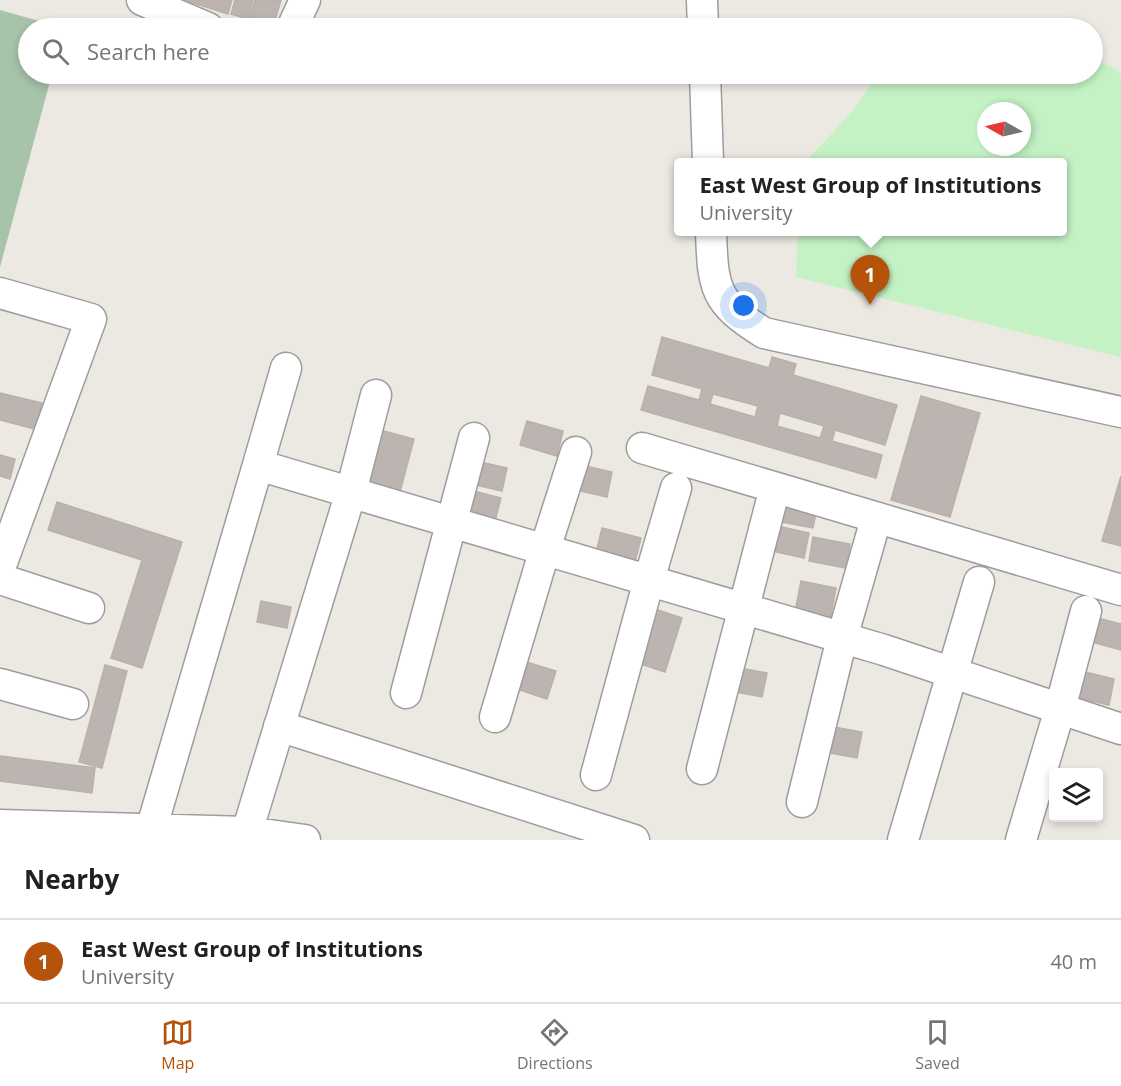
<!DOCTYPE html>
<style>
body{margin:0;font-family:"Open Sans",sans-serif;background:#f2f2f2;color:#202124}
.controls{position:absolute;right:18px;bottom:18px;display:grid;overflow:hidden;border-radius:6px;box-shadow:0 3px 9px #0003}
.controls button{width:54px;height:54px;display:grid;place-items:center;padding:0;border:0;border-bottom:2px solid #e0e0e0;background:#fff;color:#202124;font:30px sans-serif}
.compass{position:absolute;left:977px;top:102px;width:54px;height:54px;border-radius:50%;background:#fff;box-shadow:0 3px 9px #0003;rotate:278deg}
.you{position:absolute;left:744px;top:306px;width:21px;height:21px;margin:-15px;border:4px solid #fff;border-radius:50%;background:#1a73e8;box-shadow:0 0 0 9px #1a73e833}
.badge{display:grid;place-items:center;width:39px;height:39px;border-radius:50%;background:#b45309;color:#fff;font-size:20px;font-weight:700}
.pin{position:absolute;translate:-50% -50px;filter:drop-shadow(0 2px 3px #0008)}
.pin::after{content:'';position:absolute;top:32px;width:21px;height:18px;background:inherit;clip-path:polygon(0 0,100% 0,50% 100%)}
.popup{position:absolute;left:674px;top:158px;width:393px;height:78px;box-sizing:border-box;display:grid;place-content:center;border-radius:6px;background:#fff;filter:drop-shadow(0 2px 4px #0005);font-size:20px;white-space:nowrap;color:#757577}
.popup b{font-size:22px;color:#202124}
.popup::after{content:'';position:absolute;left:50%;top:100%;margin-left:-12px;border:12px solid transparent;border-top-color:#fff}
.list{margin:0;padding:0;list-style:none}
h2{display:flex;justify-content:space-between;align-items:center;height:78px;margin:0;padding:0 24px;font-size:26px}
h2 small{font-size:20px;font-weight:400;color:#757577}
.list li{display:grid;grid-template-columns:39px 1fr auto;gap:18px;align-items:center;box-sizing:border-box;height:84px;padding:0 24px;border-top:2px solid #e0e0e0}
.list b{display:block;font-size:22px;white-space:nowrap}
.list p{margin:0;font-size:20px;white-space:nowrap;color:#757577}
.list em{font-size:20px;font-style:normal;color:#757577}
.icon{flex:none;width:33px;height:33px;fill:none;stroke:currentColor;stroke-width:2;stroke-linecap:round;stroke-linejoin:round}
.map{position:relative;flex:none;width:1121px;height:840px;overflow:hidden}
.search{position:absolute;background:#fff;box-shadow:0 3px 9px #0003;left:18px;right:18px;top:18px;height:66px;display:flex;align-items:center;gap:15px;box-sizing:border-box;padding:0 21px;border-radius:33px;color:#757577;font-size:22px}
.sheet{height:162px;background:#fff}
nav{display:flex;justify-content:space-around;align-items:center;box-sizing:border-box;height:84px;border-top:2px solid #e0e0e0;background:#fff;font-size:16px;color:#757577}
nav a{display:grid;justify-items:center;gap:3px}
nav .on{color:#b45309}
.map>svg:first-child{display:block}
</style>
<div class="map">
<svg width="1121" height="840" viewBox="0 0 1121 840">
<rect width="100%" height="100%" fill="#ece9e3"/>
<path fill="#a7c3a9" d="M0,10l64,18h-36v46h24l-52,193z"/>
<path fill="#c4f2c5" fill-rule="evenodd" d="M1093,59l23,10 5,6v282l-325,-80 2,-45h264v-70h-257l47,-50 26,-38h214zM986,111h36v36h-36z"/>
<path fill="#bcb4b0" stroke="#bcafa7" stroke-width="1.5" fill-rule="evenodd" d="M184,0h48l-4,14z
M235,0h18l-5,19 -17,-5z
M255,0h26l-8,27 -24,-6z
M662,337l107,31 3,-11 24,7 -3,11 104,30 -12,40 -50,-15 -3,11 50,14 -6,23 -235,-68 7,-24 51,14 3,-11 -50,-14zM713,394l45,12 -3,11 -45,-13zM780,413l44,13 -4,12 -43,-12z
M0,393l42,10 -7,26 -35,-9z
M921,396l59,17 -30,104 -59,-17z
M527,421l36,10 -6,25 -37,-11z
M376,429l38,10 -16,60 -38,-10z
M0,455l15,4 -5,20 -10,-3z
M476,461l31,7 -5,23 -31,-7z
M577,464l35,8 -5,25 -35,-8z
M1121,476v70l-19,-5z
M466,489l35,9 -7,27 -35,-9z
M786,495l32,7 -5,26 -32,-6z
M57,502l125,40 -40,126 -31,-10 31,-98 -94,-30z
M778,526l31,7 -5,25 -32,-7z
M602,528l39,10 -7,28 -39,-9z
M813,537l37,7 -4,24 -37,-7z
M801,581l35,7 -6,32 -35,-8z
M261,601l30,6 -4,21 -30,-6z
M646,606l36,12 -17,54 -36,-12z
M1094,617l27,7v26l-33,-9z
M520,660l36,11 -9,28 -36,-12z
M105,665l22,6 -25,97 -23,-6z
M730,666l37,7 -5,24 -37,-7z
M1073,669l41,10 -5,26 -42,-10z
M823,725l39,7 -5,26 -39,-7z
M0,756l95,12 -3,25 -92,-12z"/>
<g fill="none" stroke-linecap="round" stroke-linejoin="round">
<g stroke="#9d9d9d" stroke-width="33">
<path id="minor" d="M142,0l66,28
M702,0l1,28
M292,28l13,-28
M705,74l3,88
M711,232c2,56 3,70 53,101l357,79
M0,293l91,26 -91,249
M642,448l479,142
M258,465l28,-97
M0,579l89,29
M0,684l73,20
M406,693l68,-255
M495,717l50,-168 31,-97
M279,726l355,114
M702,769l69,-266
M596,775l53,-195 27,-92
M802,802l40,-164 30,-105
M0,825l247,7 58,8
M148,840l110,-375 626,185 237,79
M243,840l4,-8 104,-340 25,-97
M903,840l76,-258
M1021,840l39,-131 26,-98"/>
</g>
<use href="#minor" stroke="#fff" stroke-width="30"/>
</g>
</svg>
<div class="controls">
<button><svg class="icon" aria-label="layers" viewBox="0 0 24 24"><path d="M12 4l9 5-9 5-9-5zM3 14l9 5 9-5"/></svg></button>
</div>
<svg class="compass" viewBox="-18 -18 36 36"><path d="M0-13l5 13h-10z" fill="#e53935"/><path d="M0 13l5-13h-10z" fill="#757577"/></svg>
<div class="you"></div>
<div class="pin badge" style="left:870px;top:305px">1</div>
<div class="popup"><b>East West Group of Institutions</b>University</div>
<div class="search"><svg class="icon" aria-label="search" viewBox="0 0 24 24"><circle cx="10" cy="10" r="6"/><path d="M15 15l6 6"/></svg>Search here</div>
</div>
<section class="sheet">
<h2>Nearby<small></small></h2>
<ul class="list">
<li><span class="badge">1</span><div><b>East West Group of Institutions</b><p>University</p></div><em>40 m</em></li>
</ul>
</section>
<nav>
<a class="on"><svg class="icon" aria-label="map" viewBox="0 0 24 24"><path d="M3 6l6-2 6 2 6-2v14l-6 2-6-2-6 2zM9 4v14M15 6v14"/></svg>Map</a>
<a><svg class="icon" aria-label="directions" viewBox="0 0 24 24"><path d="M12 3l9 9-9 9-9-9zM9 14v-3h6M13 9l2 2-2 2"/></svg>Directions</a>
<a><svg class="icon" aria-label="saved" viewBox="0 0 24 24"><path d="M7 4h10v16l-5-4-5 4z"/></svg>Saved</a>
</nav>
